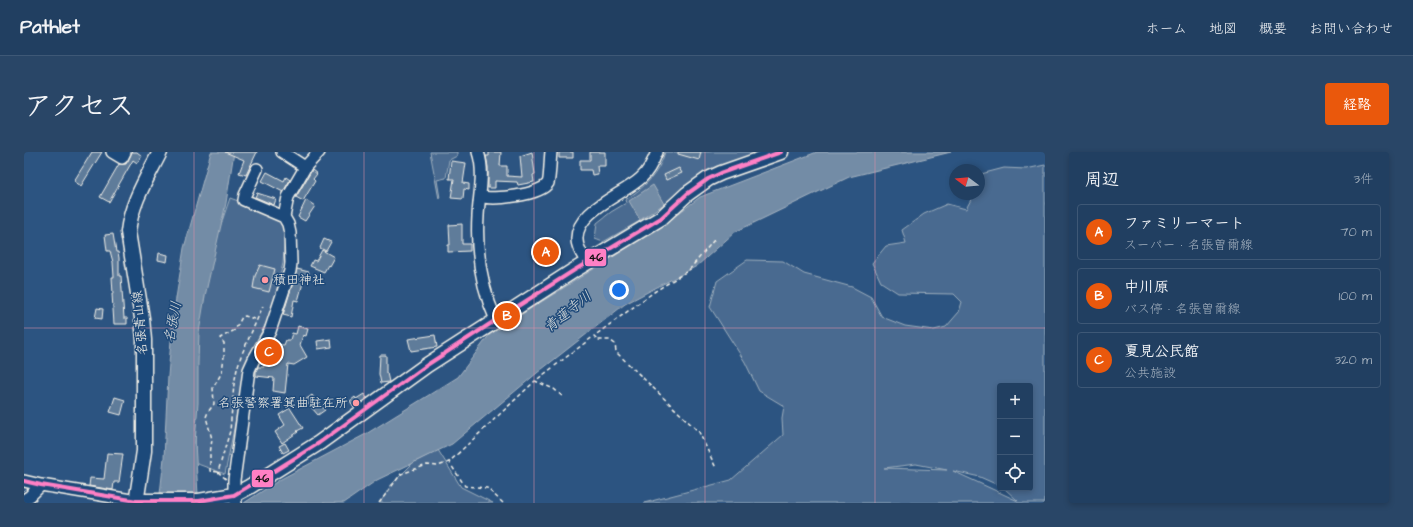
<!DOCTYPE html>
<html lang="ja">
<meta charset="utf-8">
<style>
body{margin:0;font-family:"Architects Daughter","Klee One",sans-serif;background:#294667;color:#f1f3f6}
.controls{position:absolute;right:12px;bottom:12px;display:grid;overflow:hidden;border-radius:4px;box-shadow:0 2px 6px #0003}
.controls button{width:36px;height:36px;display:grid;place-items:center;padding:0;border:0;border-bottom:1px solid #3e5876;background:#213f61;color:#f1f3f6;font:20px sans-serif}
.compass{position:absolute;left:925px;top:12px;width:36px;height:36px;border-radius:50%;background:#213f61;box-shadow:0 2px 6px #0003;rotate:286deg}
.you{position:absolute;left:595px;top:138px;width:14px;height:14px;margin:-10px;border:3px solid #fff;border-radius:50%;background:#1a73e8;box-shadow:0 0 0 6px #1a73e833}
.badge{display:grid;place-items:center;width:26px;height:26px;border-radius:50%;background:#ea580c;color:#fff;font-size:13px;font-weight:700}
.pin{position:absolute;translate:-50% -50%;border:2px solid #fff;box-shadow:0 1px 4px #0006}
.list{margin:0;padding:0;list-style:none}
h2{display:flex;justify-content:space-between;align-items:center;height:52px;margin:0;padding:0 16px;font-size:17px}
h2 small{font-size:13px;font-weight:400;color:#a2afbd}
.list li{display:grid;grid-template-columns:26px 1fr auto;gap:12px;align-items:center;box-sizing:border-box;height:56px;margin:0 8px 8px;padding:0 8px;border:1px solid #3e5876;border-radius:4px}
.list b{display:block;font-size:15px;white-space:nowrap}
.list p{margin:0;font-size:13px;white-space:nowrap;color:#a2afbd}
.list em{font-size:13px;font-style:normal;color:#a2afbd}
.icon{flex:none;width:22px;height:22px;fill:none;stroke:currentColor;stroke-width:2;stroke-linecap:round;stroke-linejoin:round}
.map{position:relative;flex:none;width:1021px;height:351px;overflow:hidden;border-radius:4px}
header{display:flex;align-items:center;gap:24px;box-sizing:border-box;height:56px;padding:0 20px;background:#213f61;border-bottom:1px solid #3e5876}
header strong{font-size:19px}
nav{display:flex;gap:22px;margin-inline-start:auto;font-size:14px}
.intro{display:flex;align-items:center;justify-content:space-between;box-sizing:border-box;height:96px;padding:0 24px}
h1{margin:0;font-size:28px}
.button{padding:10px 18px;border-radius:4px;background:#ea580c;color:#fff;font-size:14px;font-weight:700}
main{display:flex;gap:24px;padding:0 24px}
aside{flex:1;background:#213f61;border-radius:4px;box-shadow:0 2px 6px #0003}
.map>svg:first-child{display:block}
</style>
<header>
<strong>Pathlet</strong>
<nav><a>ホーム</a><a>地図</a><a>概要</a><a>お問い合わせ</a></nav>
</header>
<div class="intro"><h1>アクセス</h1><a class="button">経路</a></div>
<main>
<div class="map">
<svg width="1021" height="351" viewBox="0 0 1021 351">
<rect width="100%" height="100%" fill="#2c5481"/>
<filter id="ink" filterUnits="userSpaceOnUse"><feTurbulence type="fractalNoise" baseFrequency=".025" numOctaves="2"/><feDisplacementMap in="SourceGraphic" scale="8" xChannelSelector="R" yChannelSelector="G"/><feConvolveMatrix kernelMatrix="1 2 1 2 8 2 1 2 1" color-interpolation-filters="sRGB"/></filter>
<g filter="url(#ink)">
<path fill="#496b90" stroke="#9eaebc" fill-rule="evenodd" d="M406,0h27v4l-8,4 -3,18 -9,2 3,18 -1,1z
M641,0h102l-103,55 -61,35 -8,-3 2,-16 14,-11 15,-9 -1,-3c19,-12 34,-26 40,-48z
M1021,13v338h-401l87,-23 52,-45 -1,-17 2,-12 -25,-15 -14,-29 -35,-55 7,-26 30,-21 36,1 21,13 48,13 19,10 11,20 23,9 29,4 12,-3 13,-15 3,-10 -8,-8 -56,-1 -17,-11 -9,-19 14,-17 20,-3 -4,-13 22,-16 23,-10 19,5 8,-15h5v-14l2,-6 23,-6 22,1zM976,234h30v102h-26l14,13 -65,-30 27,6 20,9zM892,312l31,6 -63,-2z
M206,46l47,17 9,9 -3,39 -12,51 -23,43 -23,117 -30,-11 3,-172z
M414,298l23,37 32,16h-113l11,-18 22,-22z"/>
<path fill="#738ca6" stroke="#a7b4c0" d="M187,0h23l-8,51 -21,93 -6,36 -1,32v39l-3,39 3,53 -38,-1 4,-36 4,-82 5,-59 11,-69z
M793,0h134l-102,25 -114,55 -38,34 -72,38 -88,69 -85,71 -75,36 -33,23h-100l37,-24 85,-45 92,-57 32,-43 169,-106 41,-31z
M629,33l11,19 -24,16 -11,-19z"/>
<path fill="#5e7b9a" stroke="#f4f1e8" d="M68,0h10l-21,34 -7,-5z
M108,0h5l5,4 -5,7 -4,-3 -24,42 -9,-5 19,-33h7z
M201,0h32l-11,23 -7,-2 5,-13z
M465,0h12l-1,14h7v10l15,1 -2,-21 12,-4 3,22 -2,1 1,7 -16,3 -1,-3 -22,-1v7h-7v-21l-2,-11h3z
M535,0h14v6h-14z
M566,0h15v14h-8l1,8 -6,1 -1,-5h-11v-10h10z
M654,0h23l-2,8 -21,-6z
M427,9l15,2 -3,20 6,1v6l-5,-1 -1,10 -12,-1 3,-19h-5z
M655,16l3,5 -16,7 -2,-5z
M288,18l5,4 -4,5 2,2 -12,20 -7,-4z
M243,20l17,9 2,-4 4,3 -7,12 -21,-11z
M233,41l19,6 -2,6 -19,-8z
M282,48l9,6 -10,15 -7,-4z
M438,72v20h8v7l-22,1v-7h2l-1,-20z
M89,82l3,18h2l1,6v18h2l3,42h3v6h-13l-2,-30h1l-1,-17h2l-1,-15 -3,-11h-3l-2,-16z
M300,87l7,3 -5,9 -6,-3z
M526,90l6,11 -14,9 -6,-11z
M298,98l12,7 -5,9 -1,-1 -4,7 -14,-6 3,-6 3,1z
M135,101l9,2 -1,7 -9,-2z
M236,113l15,4 -6,23 -16,-4 2,-12z
M273,117l12,3 -2,8 -3,-1 -6,22 -4,-1 -3,17 -8,-2z
M73,156l6,1 -1,10 -7,-1z
M274,174l10,3 -2,7 -3,-1 -3,10 7,12 -13,8 -6,-1 -3,29 -12,-2 1,-13 -18,-2v-5l2,-4h6l3,-17 4,-6 13,1 2,-5h4l2,-7 4,1z
M411,183l2,12 -26,4 -3,-12z
M307,187l1,8 -14,2 -1,-8z
M356,203h6v18h1l2,9 -8,1 -2,-9z
M340,242l3,4 -13,9 -4,-6 5,-4 1,2z
M288,243l13,15 -7,5 -13,-15z
M91,245l10,3 -4,15 -11,-3z
M266,256l13,20 -6,3 1,1 -16,11 -7,-11 10,-7 -6,-10z
M261,291l4,7 -6,3 -4,-7z
M83,301l16,1 -4,28h-5l-1,8 -24,-4 1,-8 14,1z"/>
<g fill="none" stroke-linecap="round" stroke-linejoin="round">
<g stroke="#f4f1e8" stroke-width="14">
<path id="minor" d="M88,0l10,6 3,-6
M258,0l23,15
M454,0c7,21 1,42 0,64 -2,35 3,71 18,104
M233,17l-12,26 -1,5 40,17
M456,44c12,5 61,-1 68,-13 2,-4 2,-24 3,-31
M563,111c-4,-7 -10,-15 -10,-23 -2,-29 46,-45 64,-62 8,-7 12,-16 16,-26
M0,329l17,4 96,16
M0,348l6,-4 11,-11
M212,351l-2,-8v-15l15,-110 5,-11 16,-28 20,-60 1,-8 -1,-30 -2,-9 -4,-7 4,-20 18,-31 13,-14"/>
</g>
<g stroke="#f4f1e8" stroke-width="17">
<path id="major" d="M113,349h62l35,-6 15,-8 70,-44 108,-78 146,-94 88,-53 26,-24 21,-15 13,-6 60,-21
M112,351l8,-52v-111l-2,-22 -14,-86c3,-29 19,-54 32,-80"/>
</g>
<path stroke="#f4f1e8" stroke-width="1.5" stroke-dasharray="4 3" stroke-linecap="butt" d="M690,88l-25,30 -35,22 -60,44 4,4h12l5,4 1,8 83,80 17,36
M538,244l-8,-7 -19,-8 59,-45
M194,320l-8,-1v-16l2,-16 -6,-22 2,-5 6,-8 -1,-16 9,-16 2,-16v-13l-4,-5 15,-8 7,-13 3,-1 12,4
M202,327l-8,-7 12,-41 4,-47 3,-15 4,-13 22,-50
M355,351l22,-29 26,-9 11,1 11,-4
M479,351l-16,-15 -22,-2 -16,-24 86,-81"/>
<use href="#minor" stroke="#1f4a7a" stroke-width="11"/>
<use href="#major" stroke="#1f4a7a" stroke-width="14"/>
<g stroke="#1f4a7a" stroke-width="7">
<path id="bus-1" d="M0,329l17,4 96,16h62l35,-6 37,-22 48,-30 108,-78 69,-45 77,-49 88,-53 26,-24 21,-15 13,-6 60,-21"/>
</g>
<use href="#bus-1" stroke="#ff80c5" stroke-width="4"/>
</g>
</g>
<path fill="none" stroke="#de8fa9" stroke-width="1" stroke-opacity="0.55" d="M170,0v351M340,0v351M510,0v351M681,0v351M851,0v351M0,176h1021"/>
<g fill="#ff9aa2" stroke="#1f4a7a" stroke-width="1.5">
<circle cx="241" cy="128" r="4"/>
<circle cx="332" cy="251" r="4"/>
</g>
<g text-anchor="middle" dominant-baseline="central" stroke-width="3" stroke-linejoin="round" paint-order="stroke">
<g font-size="13" fill="#f4f1e8" stroke="#1f4a7a" text-anchor="start">
<text x="249" y="128">積田神社</text>
<text x="324" y="251" text-anchor="end">名張警察署箕曲駐在所</text>
</g>
<g font-size="13" fill="#f4f1e8" stroke="#1f4a7a">
<text transform="translate(116 171) rotate(-95)">名張青山線</text>
</g>
<g font-size="14" font-style="italic" fill="#dadddb" stroke="#1f4a7a">
<text transform="translate(544 160) rotate(-39)">青蓮寺川</text>
<text transform="translate(149 170) rotate(-79)">名張川</text>
</g>
</g>
<g stroke="#1f4a7a" stroke-width="1.5">
<rect x="560" y="96" width="23" height="19" rx="4" fill="#ff80c5"/>
<rect x="227" y="317" width="23" height="19" rx="4" fill="#ff80c5"/>
</g>
<g font-size="11" text-anchor="middle" font-weight="bold" fill="#111">
<text x="572" y="109">46</text>
<text x="238" y="330">46</text>
</g>
</svg>
<div class="controls">
<button>+</button>
<button>−</button>
<button><svg class="icon" aria-label="locate" viewBox="0 0 24 24"><circle cx="12" cy="12" r="6"/><path d="M12 2v4M12 18v4M2 12h4M18 12h4"/></svg></button>
</div>
<svg class="compass" viewBox="-18 -18 36 36"><path d="M0-13l5 13h-10z" fill="#e53935"/><path d="M0 13l5-13h-10z" fill="#a2afbd"/></svg>
<div class="you"></div>
<div class="pin badge" style="left:522px;top:100px">A</div>
<div class="pin badge" style="left:483px;top:164px">B</div>
<div class="pin badge" style="left:245px;top:200px">C</div>
</div>
<aside>
<h2>周辺<small>3件</small></h2>
<ul class="list">
<li><span class="badge">A</span><div><b>ファミリーマート</b><p>スーパー · 名張曽爾線</p></div><em>70 m</em></li>
<li><span class="badge">B</span><div><b>中川原</b><p>バス停 · 名張曽爾線</p></div><em>100 m</em></li>
<li><span class="badge">C</span><div><b>夏見公民館</b><p>公共施設</p></div><em>320 m</em></li>
</ul>
</aside>
</main>
